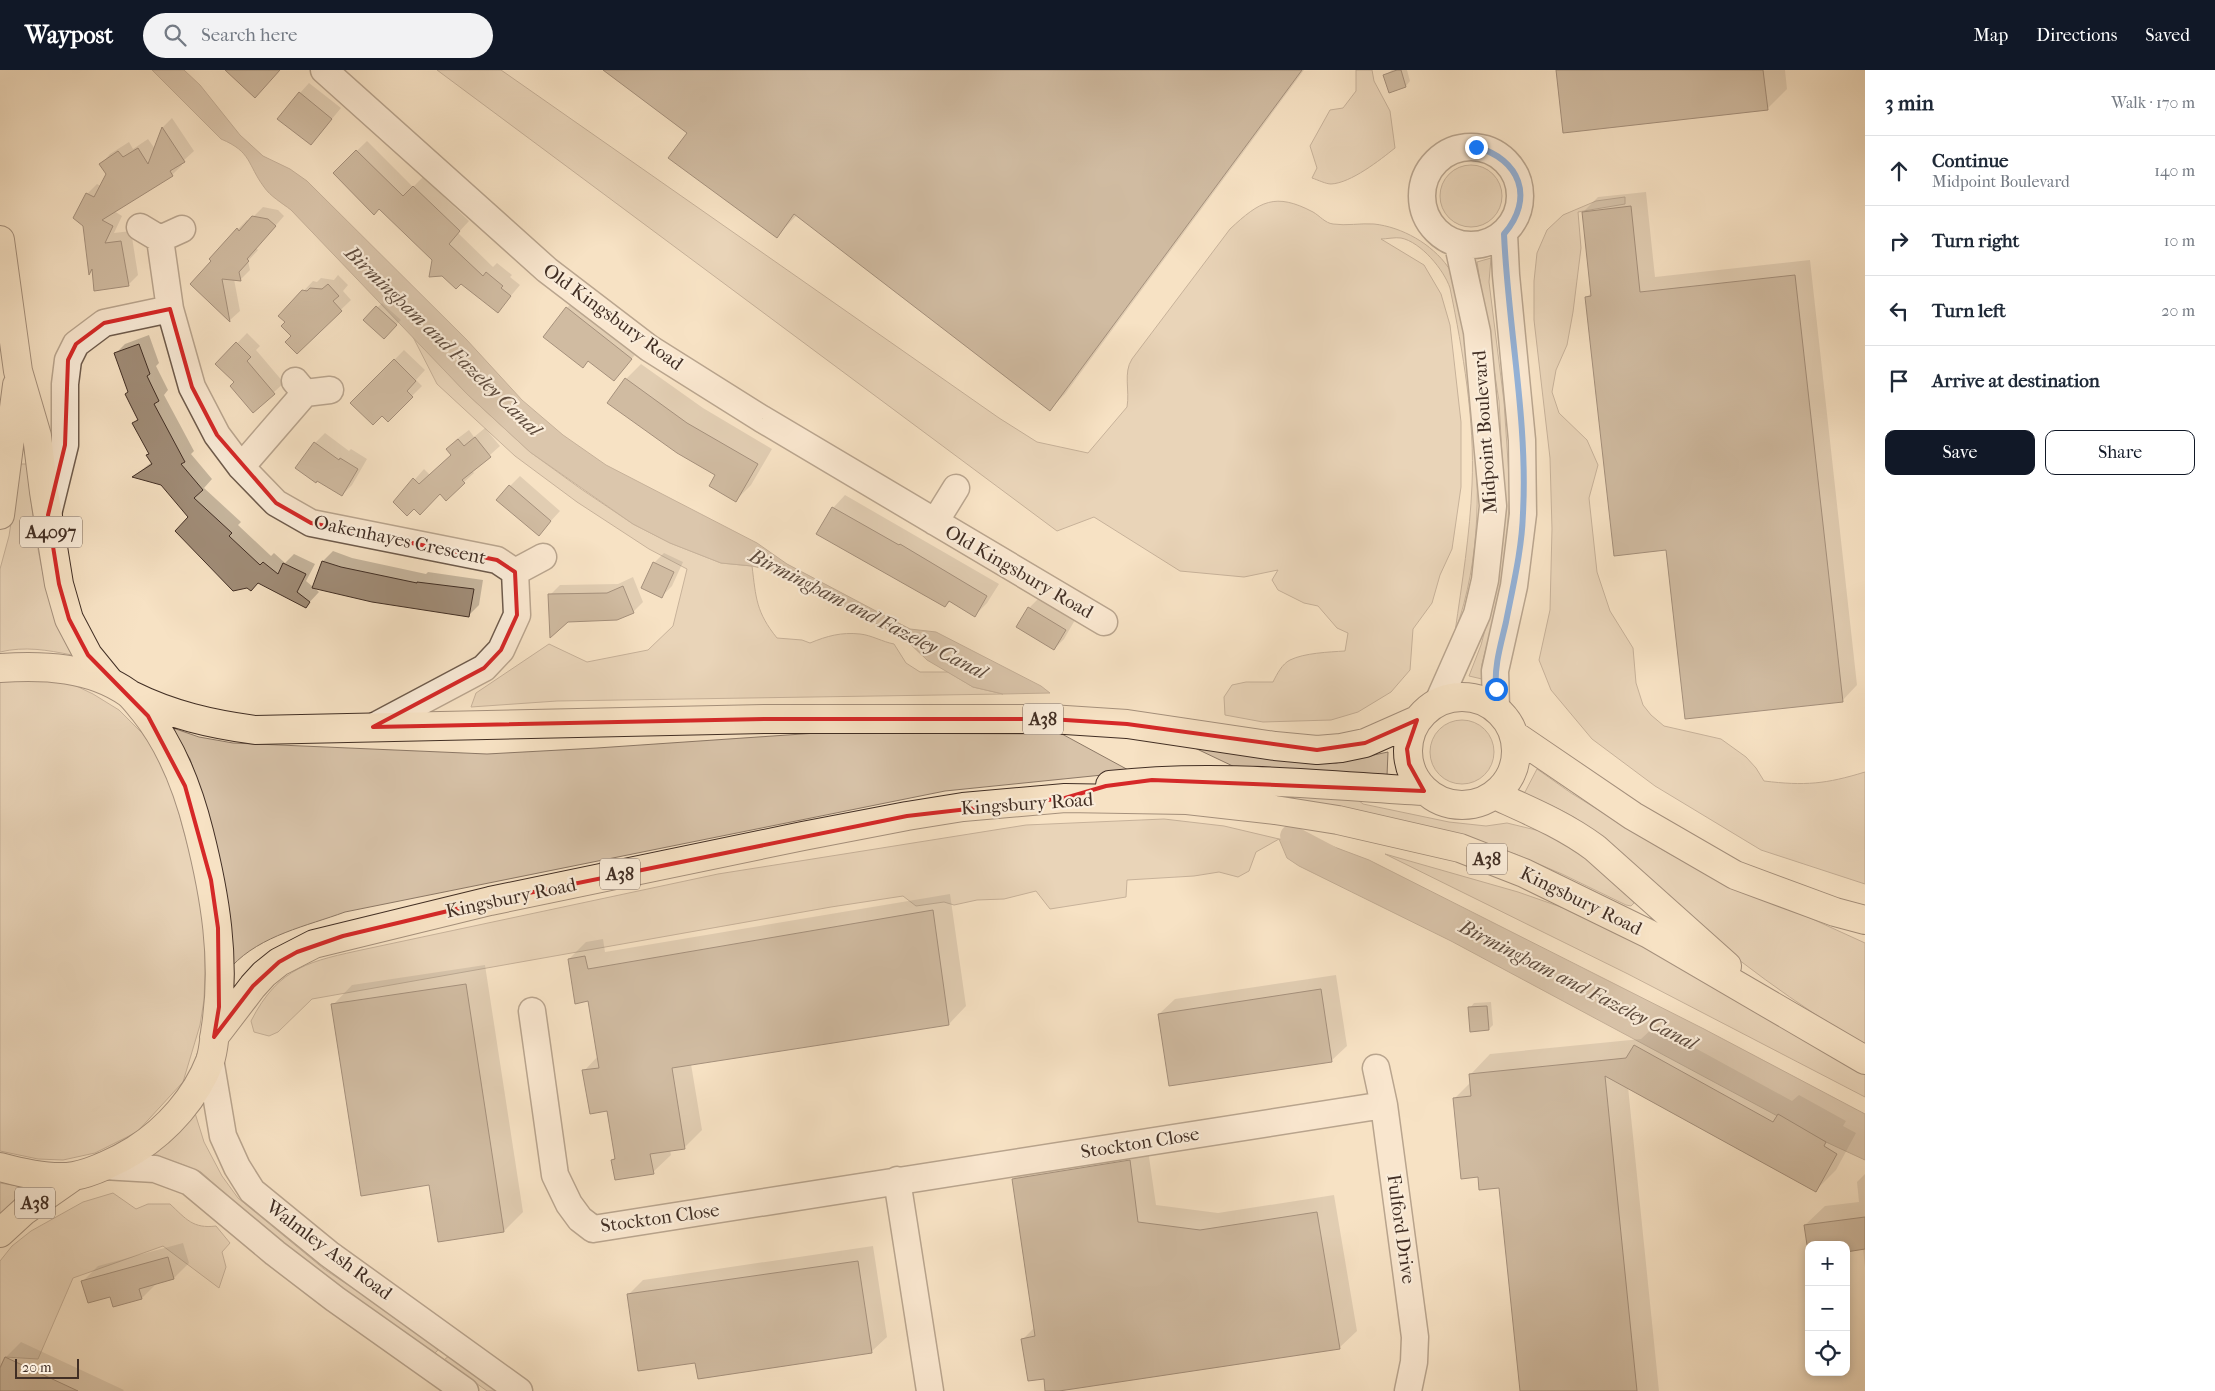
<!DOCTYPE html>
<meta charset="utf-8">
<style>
body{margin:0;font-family:"IM FELL French Canon",serif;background:#f2f2f3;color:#1f2937}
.controls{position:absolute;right:15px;bottom:15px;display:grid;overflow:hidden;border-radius:10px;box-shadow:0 2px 8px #0003}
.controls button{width:45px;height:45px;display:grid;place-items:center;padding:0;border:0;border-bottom:1px solid #e0e1e3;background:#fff;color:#1f2937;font:25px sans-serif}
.scale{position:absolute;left:15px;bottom:12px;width:64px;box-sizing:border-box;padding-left:5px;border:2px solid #412e24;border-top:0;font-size:14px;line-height:18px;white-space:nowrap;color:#412e24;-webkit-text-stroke:4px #faecd9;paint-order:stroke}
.stop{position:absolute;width:15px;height:15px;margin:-11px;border:4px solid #1a73e8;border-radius:50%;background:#fff}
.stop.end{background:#1a73e8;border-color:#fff;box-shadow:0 1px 5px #0008}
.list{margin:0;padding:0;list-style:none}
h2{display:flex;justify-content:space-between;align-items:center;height:65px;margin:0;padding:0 20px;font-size:21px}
h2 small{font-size:16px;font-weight:400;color:#747a83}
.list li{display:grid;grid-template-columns:32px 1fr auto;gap:15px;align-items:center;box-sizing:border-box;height:70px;padding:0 20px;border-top:1px solid #e0e1e3}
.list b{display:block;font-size:19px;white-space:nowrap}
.list p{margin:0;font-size:16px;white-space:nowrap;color:#747a83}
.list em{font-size:16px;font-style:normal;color:#747a83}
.actions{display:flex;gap:10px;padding:15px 20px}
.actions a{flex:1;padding:11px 0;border:1px solid #111827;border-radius:10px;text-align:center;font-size:18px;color:#111827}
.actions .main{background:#111827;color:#fff}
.icon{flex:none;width:28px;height:28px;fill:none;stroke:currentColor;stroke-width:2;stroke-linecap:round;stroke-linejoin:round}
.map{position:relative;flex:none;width:1865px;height:1321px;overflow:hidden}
header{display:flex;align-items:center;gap:30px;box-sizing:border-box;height:70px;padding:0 25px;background:#111827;color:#fff}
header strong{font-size:24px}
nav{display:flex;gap:28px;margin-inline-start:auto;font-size:18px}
.search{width:350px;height:45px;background:#f2f2f3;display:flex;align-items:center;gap:12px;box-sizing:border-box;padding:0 18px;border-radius:28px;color:#747a83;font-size:19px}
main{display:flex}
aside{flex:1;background:#fff}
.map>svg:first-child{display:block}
</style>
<header>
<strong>Waypost</strong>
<div class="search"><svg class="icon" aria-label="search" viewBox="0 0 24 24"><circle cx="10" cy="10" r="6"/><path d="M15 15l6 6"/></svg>Search here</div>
<nav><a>Map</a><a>Directions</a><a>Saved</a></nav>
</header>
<main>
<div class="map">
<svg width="1865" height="1321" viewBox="0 0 1865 1321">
<rect width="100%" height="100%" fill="#f7e2c4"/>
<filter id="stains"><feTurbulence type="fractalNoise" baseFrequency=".004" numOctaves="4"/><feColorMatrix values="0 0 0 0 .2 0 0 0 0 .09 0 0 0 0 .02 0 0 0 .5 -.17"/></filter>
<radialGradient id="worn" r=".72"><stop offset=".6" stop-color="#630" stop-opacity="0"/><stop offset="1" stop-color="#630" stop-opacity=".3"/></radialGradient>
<path fill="#d8c3a9" stroke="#8c7866" d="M437,0h64l498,348 38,24 51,11 39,-46c3,-17 -4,-34 5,-48l98,-130c30,-28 45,-37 83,-17 7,4 12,11 20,12 13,2 28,-1 41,0 28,3 58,20 74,43 10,13 10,35 13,51 6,28 8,57 11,86 8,78 10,153 -17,228 7,-49 15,-98 17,-147 3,-65 -9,-133 -22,-197 -6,-18 -29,-46 -49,-50 -6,-1 -14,1 -20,1l43,26 17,29 9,31 11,97v65l-9,62 -12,26 -8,28 -19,26 -3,41 -19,22 -33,20 -27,8 -68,2 -38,-7 -1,-18 8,-12 14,-3h27c4,-8 9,-18 17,-22 14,-7 39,-8 55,-9l3,-18 -11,-5 -19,-22 -14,-3 -26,-13 -6,-10 6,-10 -34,7 -64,-6 -86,-54 -37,14z
M1356,0h16l2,11 16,30 5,37c-15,12 -44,35 -64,36 -5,0 -13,-4 -19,-6l5,-10 -7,-22 20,-36 13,-2 13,-17z
M1440 126a31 31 0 1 1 62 0a31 31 0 1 1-62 0Z
M1625,127v7l-47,8 3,36 -8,64 -6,33 -11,25 -4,22 7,21 28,27 11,25 -9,33 8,74 13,39 23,37 3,35 7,22 8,10 13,11 57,13 25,18 10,11 8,13c41,5 62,3 101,-9v112l-104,-34 -106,-64 -63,-47 -41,-49 -12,-30 11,-50 2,-81 -2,-71 -16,-138v-39l3,-28 10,-23 16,-15 33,-14z
M1491,188l-2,24 15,120 6,90 -4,56 -8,54 -16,62v15l-13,-3 12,-31 12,-45 11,-108 -5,-91 -22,-139z
M412,265l55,59 63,58 51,37 52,35 37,19 51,20 31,3c4,32 4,46 25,72l25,2 8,3c17,-7 31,-11 50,-9 11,1 23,8 34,10l12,19 14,9h28l25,15 30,7 -446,7 -86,6 5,-14 73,-49 38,18 61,-12 25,-24 14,-57 -38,-20 -72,-47 -62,-46 -78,-72z
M20,394h7c7,65 14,133 45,191 -25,-5 -47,-9 -72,-3v-83l9,-33z
M9,608l59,4 25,12 26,16 24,24 16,23 12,27 21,77 12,52 1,58 -1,29 -4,25 -17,57 -46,50 -42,21 -32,7 -25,-1 -38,-8v-471z
M1430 682a32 32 0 1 1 64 0a32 32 0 1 1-64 0Z
M170,657l29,10 34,6 254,11 110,-6 220,-15 245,1 70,38 -187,19 -600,121c-38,14 -84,23 -113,54l-27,-160 -15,-47z
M1178,670l158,23 52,-11 -1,24 -148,-7z
M1537,699l34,24 97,60 72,37 35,12 90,41v102c-69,-40 -133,-88 -193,-140 -29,-25 -54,-54 -84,-78 -19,-15 -42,-24 -64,-33z
M1257,724l101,6 5,4 86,18 37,4 21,-3 33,8 27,11 67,55v6l-3,3 -5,-1 -64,-31 -47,-20 -59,-18 -109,-28z
M1164,749l60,7 55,13 -23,13 -7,19 -11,6 -19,-5 -25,4 -67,4 -1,17 -76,12 -14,-18 -32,8 -27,1 -23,5 -10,-3 -28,4 -13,-10 -72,11 -519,92 -34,33 -9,4 -15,-4 -3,-11c28,-55 60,-60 115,-72l352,-75 126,-20 182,-29z
M1385,784l133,38 80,28 267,154v23l-237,-123z
M195,1043l9,29 18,34 16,22 86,71 117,78 -6,6 -71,-48 -83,-61 -80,-72 -20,-8 -30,-9 28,-23z
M0,1113l41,7 -41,30z
M113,1123l23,16 12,-5h22c16,15 23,25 46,22l14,17 -8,9 4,15 -7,21 -56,-42 -90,32 -35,81 -33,-2 -5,10v-106l12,-15 19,-15 52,-29z
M450,1285l48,36h-11l-43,-31z"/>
<path fill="#b9a58e" stroke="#897564" d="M152,0h32l16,15 40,50 23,21 27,13 17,12 159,158 56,61 41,35 43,30 151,78 30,21 123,65 26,3 105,54 9,7 -47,1 -30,-7 -46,-27 -23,-22 -123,-65 -29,-7 -31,-3 -51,-20 -37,-19 -103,-72 -63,-58 -176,-184c-9,-7 -21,-14 -27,-23 -17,-23 -12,-35 -43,-48z
M1279,769l50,6 40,15 335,169 161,85v46l-39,-18 -375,-201 -152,-75 -12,-8z"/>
<path fill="#0003" d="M606,0h698l-239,324 -15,15 -253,-194 -20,21 -88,-103z
M1392,0h15l3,11 -4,5 -16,5 -6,-15z
M1557,0h228l2,19 -20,20z
M309,13l32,25 -30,36 -11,-51z
M172,48l22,33 -13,12 1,2 -10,10 -58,36 8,5 -8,17 17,-2 7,44 -10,10 -35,-16 -3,3 -3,-78 10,-10 4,2 6,-12 -6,-10 9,-10 19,-12 4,7 15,-10 7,10 8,-22z
M367,71l46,46 10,-10 46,44 -11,12 35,34 4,-4 15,12 -2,2 10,8 -22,26 -65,-51 -54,-52 -45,-35z
M1646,122l9,85 155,-17 47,425 -15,16 -255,-404 5,-5 -9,-80 15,-15z
M263,137l15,3 6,6 -28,32 2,2 -10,11 2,9 -10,10 -6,-1 6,32 -10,9 -39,-36 47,-55 9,-9 2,1z
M338,205l10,10 -5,6 8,9 -54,52 -10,-30 -7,-6 33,-35 4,1 4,-4 13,2z
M576,228l65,50 -27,31 -25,-19 -6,6 -16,-58z
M382,233l19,17 -17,17 -19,-17z
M247,263l13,13 -4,4 28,33 -31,28 -17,-29 -19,-18z
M149,265l10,28 -3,3 12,24 -4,5 30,56 -3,3 21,25 -8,9 37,34 -3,3 33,31 3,-3 11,10 9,-9 21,10 -9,17 13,11 -13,14 -116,-89 -28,-33 -28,-8 18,-14 -2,-9 -17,-29 5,-6 -23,-64 10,-10z
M404,280l21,20 -9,10 6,6 -34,34 -6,-6 -30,-11z
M641,294l62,44 69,41 -21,36 -15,15 -19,-25 -91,-96z
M485,358l15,18 -28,25 2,2 -10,9 -24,10 -45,10 29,-33 6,6 22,-20 -4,-6 9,-10 12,-9 5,7z
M325,363l24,18 2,-2 16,10 -15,26 -10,10 -27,-52z
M520,406l40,35 -21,23 -29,-48z
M845,425l154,89 -12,19 -12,12 -25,-14 -5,5 -112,-98z
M333,481l19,7 74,16 2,-2 55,8 -4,25 -10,10 -146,-54z
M664,483l19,9 -11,24 -10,10 -8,-33z
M633,507l10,25 -10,10 -83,-17 10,-10 58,-1z
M1039,528l36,22 -11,19 -10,10 -25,-41z
M950,824l16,112 -17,18 -258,40 11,66 -17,17 -15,3 1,5 -18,17 -41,-12 4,-3 -8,-48 -24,-38 14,-15 -9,-56 -20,-41 17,-17 17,-3 2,13z
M485,895l38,247 -19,19 -171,-226 19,-20z
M1336,905l11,71 -16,15 -172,-47 16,-15z
M1491,932l2,23 -4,4 -19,-21 4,-5z
M1655,956l137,75 7,-6 47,26 -3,5 13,7 -20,37 -20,20 -188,-103 31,304h-138l-21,-204 -21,-11 -24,-78 16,-16 -1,-7 20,-21 151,-15z
M1147,1073l9,62 62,8 116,-18 23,136 -18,17 -292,43 -2,-14 -22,-38 12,-12 -22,-148 17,-18z
M1865,1104v94l-2,-20 -17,-3h-37v3l-4,-23 20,-19 34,-4 -2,-20z
M183,1173l6,20 -15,15 -17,5 -15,15 -31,-3 -28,-14 15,-15z
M873,1176l14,91 -16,15 -175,9 -68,-66 15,-15z
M21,1272l103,48 -1,1h-123v-21l6,-13z"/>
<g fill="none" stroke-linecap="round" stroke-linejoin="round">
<path stroke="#b9a58e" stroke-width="22" d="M1291,766l38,20"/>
</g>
<path fill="#a08c77" stroke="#412e24" d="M225,0h55l-25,28z
M603,0h699l-252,341 -256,-197 -17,24 -109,-80 19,-25z
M1397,0h4l5,17 -17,6 -6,-18z
M1556,0h207l5,40 -205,23z
M299,22l33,27 -21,26 -34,-26z
M162,57l23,35 -15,9 3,5 -71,44 11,6 -8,17 16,-2 8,45 -35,5 -2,-22 -3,6 -6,-49 -10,-8 13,-25 8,4 12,-23 -7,-10 19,-13 5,6 15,-9 10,16z
M356,80l47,46 10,-10 47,45 -11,13 34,32 3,-4 17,14 -2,2 10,8 -13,17 -37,-29 -5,5 -14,-13 -13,1 3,-17 -53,-51 -5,6 -41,-42z
M1631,136l9,86 155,-17 48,427 -158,17 -19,-169 -52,6 -29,-259 6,-1 -9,-84z
M252,146l16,3 8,7 -29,33 2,2 -10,11 2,9 -19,-2 8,43 -40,-38 21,-23 -2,-2 28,-31 2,3z
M328,214l11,12 -6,5 9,10 -45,43 -12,-12 6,-6 -10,-10 4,-4 -7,-6 24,-26 5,1 3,-3 12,1z
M376,236l21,19 -13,14 -21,-19z
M566,237l66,52 -18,22 -26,-20 -5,7 -40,-31z
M236,272l15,15 -4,4 28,33 -22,19 -23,-27 4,-4 -19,-18z
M139,274l11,30 -3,2 12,25 -5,3 31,58 -4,2 22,26 -9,8 38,35 -3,3 31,29 3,-3 15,12 5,-11 23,11 -9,18 13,10 -4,6 -48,-25 -7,8 -4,-3 -14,3 -58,-60 13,-14 -27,-32 -29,-8 20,-13 -6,-9 3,-1 -17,-31 6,-3 -13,-26 3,-2 -14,-39z
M394,289l22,22 -9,10 6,6 -25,25 -6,-6 -9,9 -23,-22z
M625,308l62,45 71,41 -22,38 -27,-16 6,-11 -38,-22 -70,-50z
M475,367l16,20 -29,23 3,3 -19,18 -6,-7 -20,21 -6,-6 -7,7 -14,-14 20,-24 6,6 32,-29 -5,-6 12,-10 6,7z
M314,372l25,18 1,-2 18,11 -16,27 -25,-15 -1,2 -21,-15z
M509,415l42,36 -12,15 -43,-36z
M832,437l67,38 1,-1 87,52 -12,21 -26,-16 -4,6 -129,-73z
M322,491l19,6 76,16v-1l57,7 -5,28 -97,-15 -60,-14z
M653,492l21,10 -12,26 -21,-10z
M623,516l11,27 -17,7 -49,2 -18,16 -2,-44 59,-1z
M1028,537l38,23 -12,20 -38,-23z
M933,840l16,115 -277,43 13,81 -35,5 4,20 -39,6 -4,-20 4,-1 -8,-48 -17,3 -8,-44 17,-2 -11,-67 -13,3 -7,-45 17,-3 3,13z
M466,914l38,248 -66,10 -9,-57 -68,11 -30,-192z
M1321,919l11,73 -163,24 -11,-72z
M1487,936l2,24 -19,2 -2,-25z
M1634,975l139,77 5,-8 48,28 -2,4 13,8 -21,38 -211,-116 32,315h-117l-21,-203 -20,2 -1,-13 -17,2 -8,-81 18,-2 -2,-22 157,-16z
M1130,1090l8,62 62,8 117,-18 23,137 -281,42h-14l-1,-12 -16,2 -7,-42 14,-3 -23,-157z
M1865,1147v32l-19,3v-7h-39l-3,-20z
M168,1187l6,22 -35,10 3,10 -29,8 -3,-10 -22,6 -7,-22z
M858,1191l14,92 -174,26 -3,-16 -57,8 -11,-77z
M5,1287l73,34h-78v-23z"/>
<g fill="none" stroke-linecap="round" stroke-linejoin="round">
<g stroke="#6e5b4c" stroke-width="29">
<path id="minor" d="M324,0l223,200 102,78 113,71 342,203
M1422 126a49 49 0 1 1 98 0a49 49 0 1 1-98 0Z
M140,157l20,12 22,-10
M160,169l10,70 22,78 25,48 24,32 35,36 35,20 186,37 18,12 2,43 -16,35 -17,18 -111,59
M295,311l10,12 25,-3
M241,397l64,-74
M48,444l17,-69v-61l3,-24 8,-16 28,-21 66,-14
M935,452l21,-34
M515,502l28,-15
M1438,632l39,-88 8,-34 8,-74 -16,-174 -19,-87
M1496,639l-1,-38 19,-85 9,-72 -1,-74 -16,-165 -2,-41
M532,941l23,164 14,29 11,15 13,10 791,-124
M210,989l13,77 14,31 15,24 77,63 190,137
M1376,998l8,37 31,232 -1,25 -6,29
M103,1096l52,3 35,13 85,71 60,46 130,92
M897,1110l33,211"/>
</g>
<g stroke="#412e24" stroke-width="30">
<path id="major" d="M0,170l18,131 19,65 7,56 15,92 10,35 19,36 22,27
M0,445l17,-130"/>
</g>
<g stroke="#412e24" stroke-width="30">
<path id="highway" d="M0,598c44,-3 91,-1 128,25 6,5 11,12 16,18 28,35 44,77 55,121 16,63 27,128 17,194 -2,11 -2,24 -6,35 -14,36 -42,68 -75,89 -16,10 -43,23 -61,26 -23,4 -52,-3 -74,-9
M131,625c40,20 80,29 124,35l509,-11h286l77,5 148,22 42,4 24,-2 24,-5 52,-23
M1408 681a54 54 0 1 1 108 0a54 54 0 1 1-108 0Z
M1514,665l119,81 102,59 100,37 30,8
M1110,715c104,-12 210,0 314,6
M1495,725c35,16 69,30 100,53l132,118
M214,967l39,-51 11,-12 15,-12 35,-18 176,-43 313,-65 104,-20 56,-9 102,-9 122,2 88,10 63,10 122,28 64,25 125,61 216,126
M0,1163l24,-22 50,-35"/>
</g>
<use href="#minor" stroke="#faecd9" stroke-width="26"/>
<use href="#major" stroke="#f7e2c4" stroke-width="28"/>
<use href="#highway" stroke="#f7e2c4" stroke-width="28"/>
</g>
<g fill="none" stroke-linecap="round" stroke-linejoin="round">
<path stroke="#1a73e8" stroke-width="6" d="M1476,77c44,12 59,51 28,87 4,93 24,186 19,279 -1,36 -10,73 -17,109 -5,22 -12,44 -10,67"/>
</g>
<path d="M0 0H1865V1321H0ZM170,239l22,78 25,48 59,68 35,20 186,37 18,12 2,43 -16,35 -17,18 -111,59 391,-8h286l77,5 190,26 48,-7 52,-23 -10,29 2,15 15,27 -272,-11 -46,6 -41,12 -158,18 -417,85 -147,35 -46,16 -18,10 -26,24 -39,51 5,-30 -1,-79 -7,-48 -26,-94 -37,-70 -60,-61 -19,-36 -10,-35 -11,-69 17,-70 3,-85 8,-16 28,-21z" fill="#f7e2c4" fill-opacity=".55" fill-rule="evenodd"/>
<path fill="none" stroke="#d62828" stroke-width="4" stroke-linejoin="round" d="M170,239l22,78 25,48 59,68 35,20 186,37 18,12 2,43 -16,35 -17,18 -111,59 391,-8h286l77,5 190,26 48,-7 52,-23 -10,29 2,15 15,27 -272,-11 -46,6 -41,12 -158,18 -417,85 -147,35 -46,16 -18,10 -26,24 -39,51 5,-30 -1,-79 -7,-48 -26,-94 -37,-70 -60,-61 -19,-36 -10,-35 -11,-69 17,-70 3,-85 8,-16 28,-21z"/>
<g text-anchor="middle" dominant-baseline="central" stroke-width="4.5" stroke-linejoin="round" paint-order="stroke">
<g fill="#faecd9" stroke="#78675a" stroke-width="1">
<rect x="20" y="446.5" width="62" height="31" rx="4"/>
<rect x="1023" y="633.5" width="40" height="31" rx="4"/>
<rect x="1467" y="773.5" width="40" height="31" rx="4"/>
<rect x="600" y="788.5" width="40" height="31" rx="4"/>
<rect x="15" y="1117.5" width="40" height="31" rx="4"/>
</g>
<g font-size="18" font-weight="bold" fill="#412e24">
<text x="51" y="462">A4097</text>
<text x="1043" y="649">A38</text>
<text x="1487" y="789">A38</text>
<text x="620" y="804">A38</text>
<text x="35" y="1133">A38</text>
</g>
<g font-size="19" fill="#412e24" stroke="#faecd9">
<text transform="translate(613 247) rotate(36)">Old Kingsbury Road</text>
<text transform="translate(1485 362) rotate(-94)">Midpoint Boulevard</text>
<text transform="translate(400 470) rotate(12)">Oakenhayes Crescent</text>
<text transform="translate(1019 502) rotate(30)">Old Kingsbury Road</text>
<text transform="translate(1027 734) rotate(-4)">Kingsbury Road</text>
<text transform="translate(511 828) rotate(-12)">Kingsbury Road</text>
<text transform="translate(1581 831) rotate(26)">Kingsbury Road</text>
<text transform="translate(1140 1073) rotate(-9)">Stockton Close</text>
<text transform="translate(660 1148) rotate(-8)">Stockton Close</text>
<text transform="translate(1401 1159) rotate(82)">Fulford Drive</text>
<text transform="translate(329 1180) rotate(37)">Walmley Ash Road</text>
</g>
<g font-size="20" font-style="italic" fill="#5f4c3e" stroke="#faecd9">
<text transform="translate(443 271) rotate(44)">Birmingham and Fazeley Canal</text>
<text transform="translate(868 544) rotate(27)">Birmingham and Fazeley Canal</text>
<text transform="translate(1578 915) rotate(27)">Birmingham and Fazeley Canal</text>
</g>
</g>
<rect width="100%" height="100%" filter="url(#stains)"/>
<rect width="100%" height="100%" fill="url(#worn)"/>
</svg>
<div class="controls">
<button>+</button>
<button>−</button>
<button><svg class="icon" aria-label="locate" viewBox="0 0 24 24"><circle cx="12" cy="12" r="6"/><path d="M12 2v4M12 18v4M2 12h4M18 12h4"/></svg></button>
</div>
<div class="scale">20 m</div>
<div class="stop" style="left:1496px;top:619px"></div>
<div class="stop end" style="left:1476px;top:77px"></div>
</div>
<aside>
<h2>3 min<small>Walk · 170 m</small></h2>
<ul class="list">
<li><svg class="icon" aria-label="ahead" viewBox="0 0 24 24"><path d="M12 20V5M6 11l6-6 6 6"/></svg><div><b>Continue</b><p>Midpoint Boulevard</p></div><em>140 m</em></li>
<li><svg class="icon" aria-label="right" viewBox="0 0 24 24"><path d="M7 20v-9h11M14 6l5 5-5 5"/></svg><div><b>Turn right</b></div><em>10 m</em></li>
<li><svg class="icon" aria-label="left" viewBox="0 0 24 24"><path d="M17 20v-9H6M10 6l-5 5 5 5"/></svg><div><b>Turn left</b></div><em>20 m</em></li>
<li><svg class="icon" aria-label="arrive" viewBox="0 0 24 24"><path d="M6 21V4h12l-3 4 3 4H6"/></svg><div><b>Arrive at destination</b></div></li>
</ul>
<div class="actions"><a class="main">Save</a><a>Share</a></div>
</aside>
</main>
